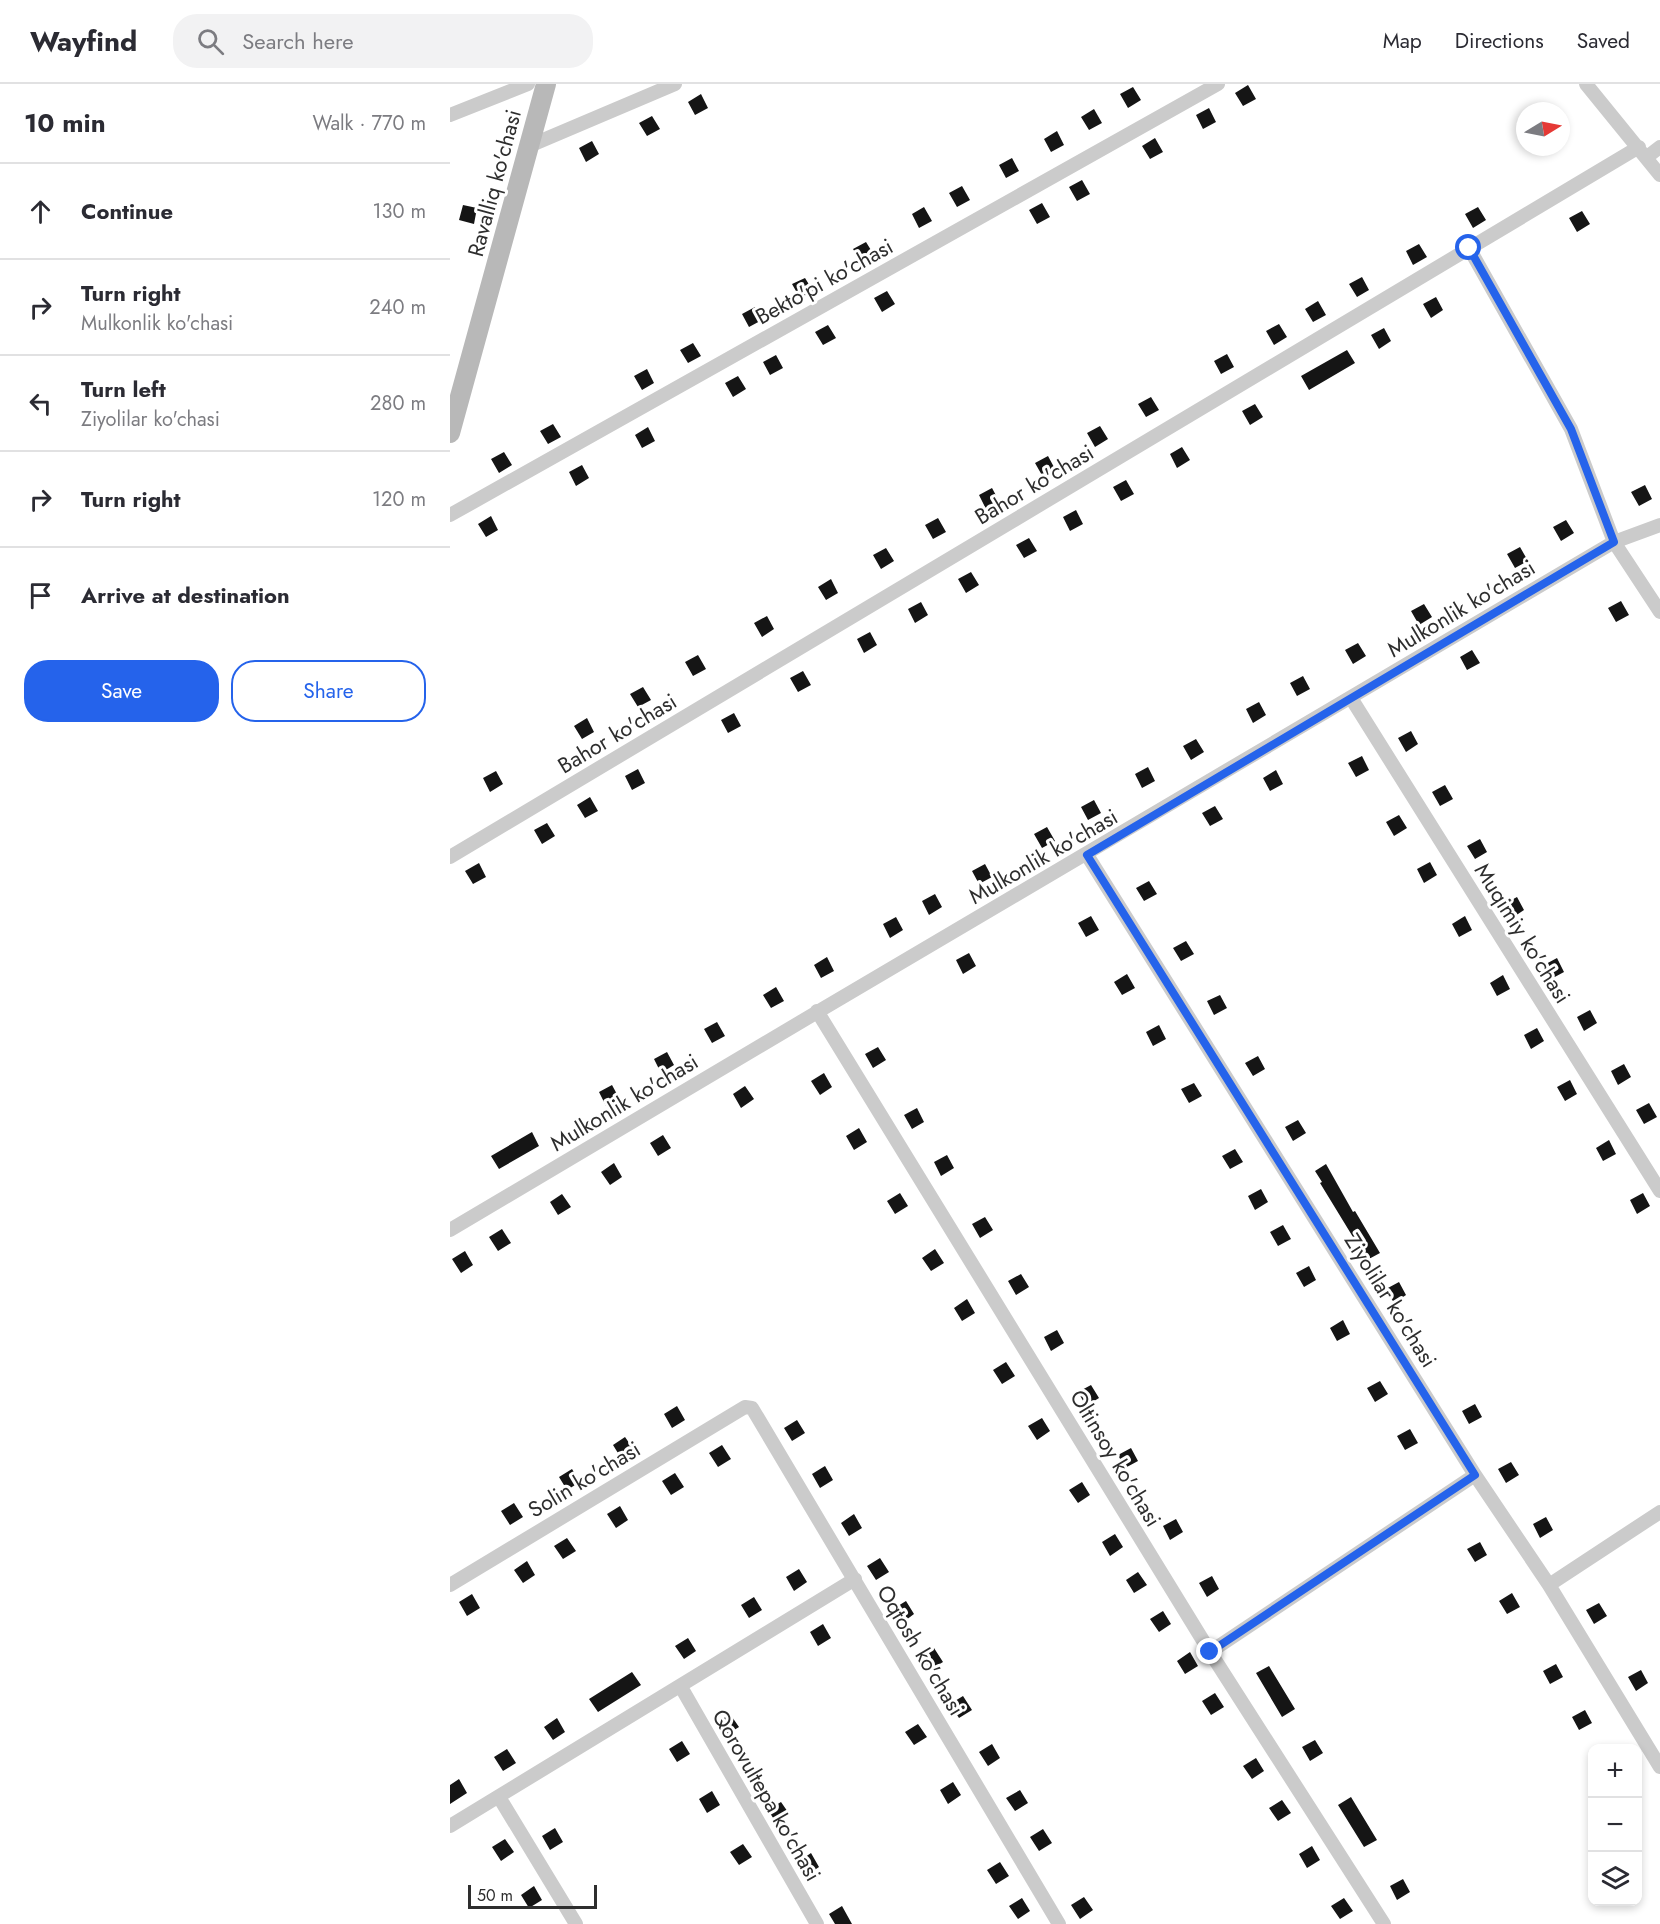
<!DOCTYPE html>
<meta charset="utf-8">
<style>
body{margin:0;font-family:Jost,sans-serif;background:#f2f2f3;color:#2b2b33}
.controls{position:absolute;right:18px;bottom:18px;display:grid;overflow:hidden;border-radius:12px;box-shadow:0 3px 9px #0003}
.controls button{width:54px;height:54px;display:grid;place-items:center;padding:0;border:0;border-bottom:2px solid #e1e1e2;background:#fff;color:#2b2b33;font:30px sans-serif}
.compass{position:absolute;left:1066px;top:18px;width:54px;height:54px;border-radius:50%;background:#fff;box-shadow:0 3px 9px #0003;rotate:80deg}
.scale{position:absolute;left:18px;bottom:15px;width:129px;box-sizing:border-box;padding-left:6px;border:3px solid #2e2e2e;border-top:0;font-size:16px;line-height:21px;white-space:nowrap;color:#2e2e2e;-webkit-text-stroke:4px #fff;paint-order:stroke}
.stop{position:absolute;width:18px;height:18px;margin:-14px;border:4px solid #2563eb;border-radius:50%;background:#fff}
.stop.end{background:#2563eb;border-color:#fff;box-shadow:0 2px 6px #0008}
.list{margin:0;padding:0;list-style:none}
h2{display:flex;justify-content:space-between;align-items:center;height:78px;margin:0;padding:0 24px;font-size:26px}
h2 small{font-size:20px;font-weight:400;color:#7c7c81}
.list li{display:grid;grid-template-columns:39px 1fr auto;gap:18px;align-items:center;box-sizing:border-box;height:96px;padding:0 24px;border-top:2px solid #e1e1e2}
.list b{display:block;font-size:22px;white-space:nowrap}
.list p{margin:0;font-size:20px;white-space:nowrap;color:#7c7c81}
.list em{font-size:20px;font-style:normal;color:#7c7c81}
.actions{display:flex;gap:12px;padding:18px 24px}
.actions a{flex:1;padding:14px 0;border:2px solid #2563eb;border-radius:24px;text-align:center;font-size:21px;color:#2563eb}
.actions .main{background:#2563eb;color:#fff}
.icon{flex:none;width:33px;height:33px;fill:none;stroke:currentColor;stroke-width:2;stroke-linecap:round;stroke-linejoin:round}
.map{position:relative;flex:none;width:1210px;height:1840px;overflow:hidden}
header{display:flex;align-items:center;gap:36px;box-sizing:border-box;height:84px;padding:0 30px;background:#fff;border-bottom:2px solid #e1e1e2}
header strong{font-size:28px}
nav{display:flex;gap:33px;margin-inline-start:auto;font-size:21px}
.search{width:420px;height:54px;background:#f2f2f3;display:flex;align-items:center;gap:15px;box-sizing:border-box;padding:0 21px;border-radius:24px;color:#7c7c81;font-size:22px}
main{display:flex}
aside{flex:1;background:#fff}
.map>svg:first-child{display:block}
</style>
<header>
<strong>Wayfind</strong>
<div class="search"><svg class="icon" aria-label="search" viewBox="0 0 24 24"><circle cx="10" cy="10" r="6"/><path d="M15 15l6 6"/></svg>Search here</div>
<nav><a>Map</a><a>Directions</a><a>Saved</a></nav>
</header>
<main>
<aside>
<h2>10 min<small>Walk · 770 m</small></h2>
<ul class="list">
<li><svg class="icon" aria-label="ahead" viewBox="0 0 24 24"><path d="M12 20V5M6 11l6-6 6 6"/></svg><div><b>Continue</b></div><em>130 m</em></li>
<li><svg class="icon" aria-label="right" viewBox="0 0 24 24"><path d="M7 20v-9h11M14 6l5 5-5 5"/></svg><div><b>Turn right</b><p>Mulkonlik ko'chasi</p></div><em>240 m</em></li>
<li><svg class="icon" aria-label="left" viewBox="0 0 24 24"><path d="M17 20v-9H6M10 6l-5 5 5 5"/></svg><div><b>Turn left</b><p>Ziyolilar ko'chasi</p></div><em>280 m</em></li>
<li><svg class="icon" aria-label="right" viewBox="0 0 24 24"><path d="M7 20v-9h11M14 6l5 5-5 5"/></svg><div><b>Turn right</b></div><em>120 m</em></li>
<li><svg class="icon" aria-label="arrive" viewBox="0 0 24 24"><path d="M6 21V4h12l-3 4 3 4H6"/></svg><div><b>Arrive at destination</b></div></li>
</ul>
<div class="actions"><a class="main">Save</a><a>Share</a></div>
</aside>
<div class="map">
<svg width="1210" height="1840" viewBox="0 0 1210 1840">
<rect width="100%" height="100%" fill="#fff"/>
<path fill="#151515" d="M798,1l8,14 -13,7 -8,-13z
M683,3l8,13 -13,8 -8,-14z
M251,10l7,14 -13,7 -7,-13z
M759,24l7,14 -13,7 -7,-14z
M644,25l8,14 -13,7 -8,-13z
M202,32l8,13 -13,7 -8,-13z
M607,47l7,14 -13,7 -7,-13z
M705,54l8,14 -13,7 -8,-13z
M142,57l7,13 -13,8 -7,-14z
M562,74l7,13 -13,7 -7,-13z
M632,96l8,14 -13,7 -8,-14z
M512,102l8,14 -13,7 -8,-14z
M592,119l8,14 -13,7 -8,-14z
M13,121l14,3 -3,16 -15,-4z
M474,123l8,14 -13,7 -7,-14z
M1028,123l8,13 -13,8 -8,-14z
M1132,127l8,13 -13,8 -8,-14z
M416,158l8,13 -13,7 -8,-13z
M969,160l8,13 -14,8 -7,-14z
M912,193l7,13 -12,7 -8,-13z
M355,194l8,13 -13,7 -8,-14z
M437,207l8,13 -13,8 -8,-14z
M986,213l7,13 -12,8 -8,-14z
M868,217l8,14 -13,7 -8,-13z
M305,223l7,13 -13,7 -7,-13z
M829,240l8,13 -13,8 -8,-14z
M378,241l8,13 -13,7 -8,-13z
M934,244l7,13 -12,8 -8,-14z
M243,259l8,13 -13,7 -8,-13z
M897,266l8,13 -46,27 -8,-14z
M777,270l7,13 -13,7 -7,-13z
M326,271l7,13 -13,7 -7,-13z
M197,285l7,14 -12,7 -8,-14z
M288,292l8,13 -13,8 -8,-14z
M701,313l8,13 -13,7 -8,-13z
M805,320l8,13 -13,8 -8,-14z
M103,340l8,13 -13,7 -8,-13z
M650,342l8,13 -13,8 -8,-14z
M198,343l7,14 -13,7 -7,-13z
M732,363l8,13 -13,8 -7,-14z
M54,368l8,13 -13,8 -8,-14z
M598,372l7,13 -12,8 -8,-14z
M132,381l7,13 -13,8 -7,-14z
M676,396l8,14 -13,7 -8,-14z
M1195,401l7,14 -13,7 -8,-14z
M542,404l7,13 -13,8 -7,-14z
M626,426l7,14 -13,7 -7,-14z
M41,432l7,14 -12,7 -8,-13z
M488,434l8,14 -13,7 -8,-14z
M1116,436l8,13 -13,8 -8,-14z
M579,454l8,13 -13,7 -8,-13z
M1070,463l8,14 -13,7 -8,-14z
M436,464l8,13 -13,8 -8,-14z
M521,488l8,13 -13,8 -8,-14z
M381,495l7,14 -12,7 -8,-13z
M1171,517l8,14 -13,7 -8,-14z
M471,518l7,13 -13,8 -7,-14z
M974,520l8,13 -13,8 -8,-14z
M317,532l7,13 -12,8 -8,-14z
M420,548l7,13 -13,8 -7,-14z
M908,559l8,13 -13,8 -8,-14z
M1022,566l8,13 -13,7 -7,-13z
M248,571l8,14 -13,7 -8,-14z
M353,587l8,14 -13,7 -8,-14z
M853,592l7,13 -13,7 -7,-13z
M193,603l8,13 -13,7 -8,-13z
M809,618l7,13 -13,8 -7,-14z
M284,629l7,13 -13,7 -7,-13z
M137,634l7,14 -12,7 -8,-13z
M961,647l7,13 -12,8 -8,-14z
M746,655l8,13 -13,8 -8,-14z
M912,672l7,14 -13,7 -8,-14z
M698,683l7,14 -13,7 -7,-14z
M188,685l7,14 -13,7 -7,-14z
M826,686l7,14 -13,7 -7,-13z
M46,687l7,13 -13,8 -7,-14z
M995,701l8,14 -13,7 -8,-14z
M140,713l8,14 -13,7 -8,-13z
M644,716l7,13 -13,7 -7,-13z
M765,722l8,13 -13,7 -8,-13z
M949,731l8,13 -13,8 -8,-14z
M97,739l8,13 -13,8 -8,-14z
M597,743l8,14 -13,7 -8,-14z
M1030,755l7,13 -12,7 -8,-13z
M980,778l7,13 -13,8 -7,-14z
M29,779l7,14 -13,7 -8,-13z
M535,780l7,13 -13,7 -7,-13z
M699,797l8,13 -13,7 -8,-13z
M485,810l7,13 -13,8 -7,-14z
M1067,813l7,13 -12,8 -8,-14z
M641,832l8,14 -13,7 -8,-14z
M1015,832l7,14 -13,7 -7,-13z
M446,833l7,13 -13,8 -7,-14z
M736,857l8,13 -13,7 -8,-13z
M519,869l7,13 -13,8 -7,-14z
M377,873l7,14 -13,7 -7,-13z
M1107,874l7,14 -13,7 -7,-14z
M677,890l8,14 -13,7 -8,-13z
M1053,891l7,14 -13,7 -7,-13z
M326,903l8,14 -13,7 -8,-13z
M770,911l7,13 -13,7 -7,-14z
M1140,926l7,13 -13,8 -7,-14z
M267,938l8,14 -13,7 -8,-14z
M709,941l7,14 -13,7 -7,-14z
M1087,944l7,13 -13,8 -7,-14z
M428,963l8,13 -13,8 -8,-14z
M217,968l7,13 -13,8 -7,-14z
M808,972l7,13 -12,7 -8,-13z
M1174,980l7,13 -13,8 -7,-14z
M374,989l8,14 -12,8 -9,-14z
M1120,996l7,14 -12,7 -8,-14z
M744,999l8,13 -13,7 -8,-14z
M162,1001l7,13 -13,8 -7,-14z
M295,1002l9,13 -13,9 -8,-14z
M1199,1019l8,14 -13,7 -8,-14z
M467,1024l7,14 -12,7 -8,-14z
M848,1036l8,13 -13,8 -8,-14z
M409,1044l8,14 -13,8 -8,-14z
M82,1048l7,14 -40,23 -8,-13z
M213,1051l8,13 -13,8 -8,-13z
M1159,1056l7,14 -13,7 -7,-13z
M785,1065l8,13 -13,7 -8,-13z
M497,1071l7,13 -13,8 -7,-14z
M164,1079l8,14 -12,8 -9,-13z
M876,1080l27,48 2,-1 25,42 -13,7 -47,-77 2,-1 -7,-11z
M811,1105l7,13 -13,8 -7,-14z
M450,1109l8,13 -13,8 -8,-13z
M1193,1109l7,13 -13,8 -7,-14z
M112,1110l9,13 -13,8 -8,-13z
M535,1133l8,13 -13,8 -8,-14z
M833,1141l8,14 -13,7 -8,-14z
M52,1145l9,14 -13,8 -9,-14z
M485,1165l9,14 -13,8 -9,-13z
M15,1167l8,14 -12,8 -9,-14z
M859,1182l7,14 -12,7 -8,-14z
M571,1190l8,13 -13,8 -8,-14z
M949,1198l7,13 -12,8 -8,-14z
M517,1215l8,14 -13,8 -8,-13z
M893,1236l7,14 -13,7 -7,-13z
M607,1246l7,13 -13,8 -7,-14z
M556,1278l9,14 -13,8 -9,-14z
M930,1297l8,13 -13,8 -8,-14z
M641,1301l8,13 -13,8 -8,-14z
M1025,1320l7,13 -13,7 -7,-13z
M227,1322l8,14 -13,8 -8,-14z
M592,1334l8,13 -13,9 -9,-14z
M347,1336l8,13 -13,8 -8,-13z
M960,1345l8,14 -13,7 -8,-14z
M175,1353l9,13 -13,8 -8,-13z
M272,1361l9,14 -13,8 -9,-14z
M681,1364l7,13 -13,7 -7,-13z
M1061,1378l8,13 -13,8 -8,-14z
M375,1382l8,14 -13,8 -8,-14z
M122,1385l8,13 -13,8 -8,-13z
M225,1389l9,14 -13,8 -9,-14z
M632,1398l8,13 -12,8 -9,-13z
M64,1419l9,14 -13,8 -9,-14z
M170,1422l8,14 -12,8 -9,-14z
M404,1430l8,14 -13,8 -8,-13z
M1096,1433l7,13 -13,8 -7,-14z
M726,1435l7,13 -13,8 -7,-14z
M665,1450l8,13 -13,9 -8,-14z
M117,1454l9,13 -13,8 -9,-13z
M1030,1458l7,13 -12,7 -8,-13z
M430,1474l9,14 -13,8 -9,-14z
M77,1477l8,14 -12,8 -9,-13z
M349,1485l8,13 -13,9 -8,-14z
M688,1488l9,13 -13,8 -8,-13z
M762,1492l7,13 -12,8 -8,-14z
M1062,1509l8,14 -13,7 -8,-13z
M22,1510l8,14 -13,8 -8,-14z
M304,1513l8,13 -13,8 -8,-13z
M456,1517l8,13 -12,9 -9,-14z
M1149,1519l8,13 -13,8 -8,-14z
M713,1527l8,13 -12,8 -9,-13z
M373,1540l8,14 -13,8 -8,-14z
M238,1554l8,13 -12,8 -9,-13z
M484,1564l9,14 -13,8 -8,-14z
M740,1568l8,14 -13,8 -8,-13z
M1106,1580l7,13 -13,7 -7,-13z
M819,1582l26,43 -13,8 -26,-44z
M1191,1586l7,13 -12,8 -8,-14z
M182,1588l9,13 -43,27 -9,-13z
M765,1609l9,14 -13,8 -9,-14z
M513,1612l9,14 -13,8 -9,-14z
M1135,1626l7,13 -13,7 -7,-13z
M280,1630l9,13 -13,8 -8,-13z
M107,1634l8,14 -12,8 -9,-13z
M468,1640l9,13 -13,8 -9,-13z
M865,1656l8,13 -13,8 -8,-14z
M232,1657l8,13 -13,8 -8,-13z
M542,1660l8,14 -12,8 -9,-14z
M57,1665l9,14 -13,8 -9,-14z
M806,1674l8,13 -12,8 -9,-13z
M9,1695l8,14 -17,11v-19z
M503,1698l8,13 -13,9 -8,-14z
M570,1706l8,13 -13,8 -9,-13z
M262,1707l8,14 -13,8 -8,-14z
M901,1713l26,43 -13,7 -26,-42z
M832,1716l9,13 -13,8 -9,-13z
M331,1718l9,13 -13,9 -9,-14z
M105,1744l8,14 -13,8 -8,-14z
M593,1745l9,14 -13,8 -9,-14z
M55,1755l9,13 -13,9 -9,-14z
M293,1760l9,13 -13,8 -9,-13z
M862,1762l8,14 -13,8 -8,-14z
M361,1769l8,14 -12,8 -9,-13z
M550,1778l9,14 -13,8 -9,-14z
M953,1795l7,13 -13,8 -7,-14z
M84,1802l8,14 -13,8 -8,-13z
M634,1813l9,13 -13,9 -9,-14z
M572,1814l8,13 -12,8 -9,-13z
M894,1814l9,13 -13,8 -9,-13z
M392,1822l10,18h-17l-6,-10z"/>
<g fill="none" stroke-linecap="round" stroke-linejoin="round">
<path stroke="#cbcbcb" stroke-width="14" d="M1136,0l74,91
M0,31l78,-31
M79,62l146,-62
M1197,73l13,-10
M1019,164l102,181 43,113 46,70
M0,431l768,-431
M901,614l309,493
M637,771l388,620 74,110 111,182
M0,773l1189,-710
M367,927l393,641 174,272
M0,1146c387,-231 776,-458 1164,-688l46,-17
M0,1501l290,-175 5,-3 7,1 307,516
M1099,1501l111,-73
M760,1568l265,-177
M231,1603l136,237
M49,1713l77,127
M0,1742l405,-247"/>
<path stroke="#b8b8b8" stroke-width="20" d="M0,349l96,-349"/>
</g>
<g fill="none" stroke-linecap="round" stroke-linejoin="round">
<path stroke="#2563eb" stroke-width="8" d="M760,1568l265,-177 -388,-620 527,-313 -43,-113 -102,-181"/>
</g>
<g text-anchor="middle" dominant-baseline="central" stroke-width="6" stroke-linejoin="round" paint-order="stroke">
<g font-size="22" fill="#2e2e2e" stroke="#fff">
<text transform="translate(44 99) rotate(-75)">Ravalliq ko'chasi</text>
<text transform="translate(374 197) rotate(-29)">Bekto'pi ko'chasi</text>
<text transform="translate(584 400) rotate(-31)">Bahor ko'chasi</text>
<text transform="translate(1011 524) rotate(-31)">Mulkonlik ko'chasi</text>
<text transform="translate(167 649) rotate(-31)">Bahor ko'chasi</text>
<text transform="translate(593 772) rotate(-30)">Mulkonlik ko'chasi</text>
<text transform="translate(1073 849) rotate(58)">Muqimiy ko'chasi</text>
<text transform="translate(174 1018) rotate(-31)">Mulkonlik ko'chasi</text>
<text transform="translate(941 1216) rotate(58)">Ziyolilar ko'chasi</text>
<text transform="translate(666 1374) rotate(59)">Oltinsoy ko'chasi</text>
<text transform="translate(134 1395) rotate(-31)">Solin ko'chasi</text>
<text transform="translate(471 1566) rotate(59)">Oqtosh ko'chasi</text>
<text transform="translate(317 1711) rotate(60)">Qorovultepa ko'chasi</text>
</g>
</g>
</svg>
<div class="controls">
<button>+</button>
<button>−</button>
<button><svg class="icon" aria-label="layers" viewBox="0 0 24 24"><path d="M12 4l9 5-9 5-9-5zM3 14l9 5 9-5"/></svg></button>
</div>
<svg class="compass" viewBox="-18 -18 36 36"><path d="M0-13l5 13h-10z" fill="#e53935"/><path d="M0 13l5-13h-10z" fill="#7c7c81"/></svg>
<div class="scale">50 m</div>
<div class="stop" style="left:1019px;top:164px"></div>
<div class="stop end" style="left:760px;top:1568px"></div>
</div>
</main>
